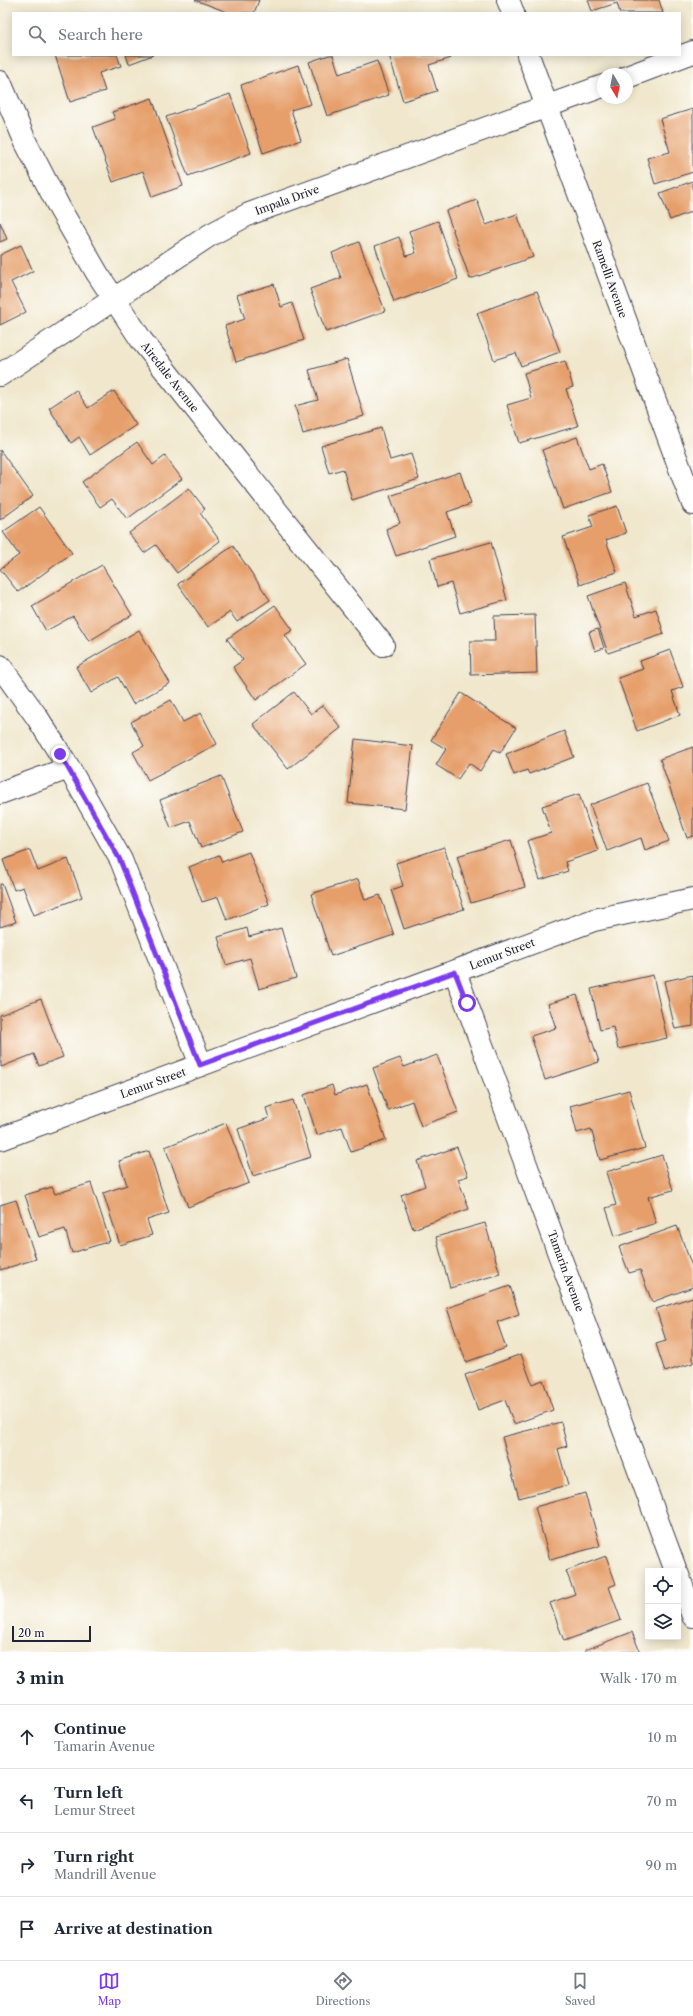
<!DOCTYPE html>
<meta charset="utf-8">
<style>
body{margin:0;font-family:"Libre Caslon Text",serif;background:#f6f6f7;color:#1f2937}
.controls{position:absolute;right:12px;bottom:12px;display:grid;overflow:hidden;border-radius:0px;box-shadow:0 2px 10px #0003}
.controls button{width:36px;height:36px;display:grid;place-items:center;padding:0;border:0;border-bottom:1px solid #e0e1e3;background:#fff;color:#1f2937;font:20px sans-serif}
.compass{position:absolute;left:597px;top:68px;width:36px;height:36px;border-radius:50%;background:#fff;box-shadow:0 2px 10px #0003;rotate:170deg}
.scale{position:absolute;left:12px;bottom:10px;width:79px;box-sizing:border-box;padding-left:4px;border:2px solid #22223b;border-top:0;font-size:11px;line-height:14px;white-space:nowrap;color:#22223b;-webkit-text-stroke:3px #fdfcf7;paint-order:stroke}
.stop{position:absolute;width:12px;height:12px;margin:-9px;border:3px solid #7c3aed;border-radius:50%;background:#fff}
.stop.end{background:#7c3aed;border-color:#fff;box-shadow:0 1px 4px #0008}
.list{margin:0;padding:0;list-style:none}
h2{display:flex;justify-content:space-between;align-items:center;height:52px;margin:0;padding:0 16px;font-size:17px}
h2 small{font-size:13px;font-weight:400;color:#747a83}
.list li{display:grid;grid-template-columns:26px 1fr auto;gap:12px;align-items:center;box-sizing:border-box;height:64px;padding:0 16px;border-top:1px solid #e0e1e3}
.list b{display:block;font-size:15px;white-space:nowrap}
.list p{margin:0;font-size:13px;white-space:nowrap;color:#747a83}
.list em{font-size:13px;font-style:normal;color:#747a83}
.icon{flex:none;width:22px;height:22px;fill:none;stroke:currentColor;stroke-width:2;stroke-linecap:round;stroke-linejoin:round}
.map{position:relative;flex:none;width:693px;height:1652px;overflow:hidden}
.search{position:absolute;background:#fff;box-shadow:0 2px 10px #0003;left:12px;right:12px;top:12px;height:44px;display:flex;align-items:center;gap:10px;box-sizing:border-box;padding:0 14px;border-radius:0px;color:#747a83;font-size:15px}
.sheet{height:308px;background:#fff}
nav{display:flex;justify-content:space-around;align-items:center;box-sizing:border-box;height:56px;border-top:1px solid #e0e1e3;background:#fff;font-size:11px;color:#747a83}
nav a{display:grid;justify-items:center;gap:2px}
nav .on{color:#7c3aed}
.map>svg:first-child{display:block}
</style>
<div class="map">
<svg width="693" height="1652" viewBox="0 0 693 1652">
<rect width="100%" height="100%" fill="#fdfcf7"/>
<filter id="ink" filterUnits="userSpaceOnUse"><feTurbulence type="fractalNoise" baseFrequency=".025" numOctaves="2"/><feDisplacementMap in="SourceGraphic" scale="8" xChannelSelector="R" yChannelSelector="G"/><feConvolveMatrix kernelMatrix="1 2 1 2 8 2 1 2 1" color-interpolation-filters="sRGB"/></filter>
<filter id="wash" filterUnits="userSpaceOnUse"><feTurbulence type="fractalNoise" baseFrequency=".012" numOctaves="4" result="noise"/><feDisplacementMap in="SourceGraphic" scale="16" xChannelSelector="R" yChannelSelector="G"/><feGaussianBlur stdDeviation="0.9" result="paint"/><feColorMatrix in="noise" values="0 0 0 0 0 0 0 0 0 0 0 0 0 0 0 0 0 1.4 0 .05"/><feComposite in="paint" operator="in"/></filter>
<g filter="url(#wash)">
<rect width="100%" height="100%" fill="#f0e7cc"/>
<g id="blocks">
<path fill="#e69f6a" d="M195,0h64l-5,13h-24z
M588,0h71l4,13h-43l-3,-10 -25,8z
M55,55h62l4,11 -22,7 6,18 -35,11z
M126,55h27l-24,9z
M329,55h4l6,19 38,-13 12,34 -62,21 -18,-54z
M389,55h61l1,3 -22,7 8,26 -34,10z
M298,65l13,39 -20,6 10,30 -38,13 -22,-68z
M230,94l21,59 -63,23 -22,-59z
M152,98l31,88 -31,11 -9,-26 -30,11 -20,-55 22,-8 -3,-7z
M693,109v63l-38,12 -8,-26 23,-6 -10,-33z
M693,181v30l-23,9 -10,-27z
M477,200l9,25 31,-11 16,43 -63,22 -24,-68z
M438,221l20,58 -64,23 -19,-56 24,-9 7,19 10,-3 -7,-22z
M0,222l7,17 -7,3z
M359,242l26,69 -59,21 -16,-43 31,-11 -9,-25z
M21,245l12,26 -22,11 15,30 -26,13v-70z
M274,284l7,23 11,-4 12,37 -68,22 -11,-36 20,-7 -8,-24z
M537,291l23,61 -39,14 -5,-13 -22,7 -17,-47z
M347,359l17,57 -61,18 -8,-28 23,-6 -9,-30z
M565,361l8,26 -7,2 12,37 -59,17 -12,-38 24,-7 -7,-25z
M76,390l12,18 26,-17 22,34 -46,30 -11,-18 -8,6 -22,-35z
M381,428l9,32 21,-6 8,25 -67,21 -9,-31 -14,4 -8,-27z
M577,437l12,32 13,-5 10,28 -49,17 -21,-59z
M137,442l16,23 12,-9 17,23 -55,40 -15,-20 -12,8 -18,-25z
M0,450l33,46 -33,24z
M460,472l11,32 -24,8 8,24 -59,20 -10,-27 14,-6 -10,-27z
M189,488l16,21 -5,4 20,28 -43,32 -21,-28 -12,8 -15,-20z
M617,506l9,27 -20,7 11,32 -37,13 -17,-48 30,-10 -4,-12z
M39,507l33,46 -54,39 -18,-23 19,-14 -16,-23z
M491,542l16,58 -47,13 -9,-30 -14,4 -7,-28z
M233,546l37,54 -33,22 -7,-10 -22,15 -30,-43z
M102,565l30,50 -43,26 -16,-25 -27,15 -14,-25z
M625,583l11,33 20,-7 8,25 -56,19 -20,-57z
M275,605l18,25 -8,5 21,29 -50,36 -23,-33 10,-7 -16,-21z
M535,615l2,58 -66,2 -1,-34h25l-1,-25z
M598,629l6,19 -9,3 -6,-19z
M139,630l31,53 -37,21 -15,-27 -27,16 -15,-26z
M670,650l13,37 -11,4 8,24 -43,16 -19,-53 25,-9 -3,-8z
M294,692l17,22 12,-9 18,23 -53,41 -35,-45z
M461,693l55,35 -16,25 -6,-4 -14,22 -11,-8 -11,16 -22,-14 10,-16 -15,-9z
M171,700l12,22 18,-9 16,31 -69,36 -15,-28 11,-6 -13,-24z
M564,731l10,26 -45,17 -2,-4 -13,5 -8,-21z
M355,739l58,7 -8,63 -57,-6z
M693,747v89l-6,2 -27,-79z
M221,776l22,56 -42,16 -11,-27 -19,7 -11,-28z
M647,783l22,58 -24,9 -4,-12 -34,13 -17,-46z
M579,794l19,57 -33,11 3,9 -28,9 -13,-39 24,-8 -9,-27z
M511,840l14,47 -54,16 -14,-47z
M444,847l20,62 -60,20 -13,-39 12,-4 -7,-23z
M30,850l8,21 30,-12 14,38 -48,18 -11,-28 -9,3 -11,-30z
M249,852l20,52 -42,16 -9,-23 -16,5 -13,-35 30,-12 3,7z
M358,879l7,21 15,-5 14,40 -63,21 -20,-62z
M0,884h2l14,38 -16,5z
M247,928l2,9 32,-9 15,50 -37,11 -9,-31 -24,7 -8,-28z
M653,975l14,63 -49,11 -5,-22 -13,3 -9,-41z
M693,975v51l-18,3 -11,-48z
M577,995l22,67 -54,18 -14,-44 25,-8 -8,-24z
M41,999l22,58 -24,9 -5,-12 -33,13 -1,-52z
M437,1055l21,57 -37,14 -9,-25 -24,9 -15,-42 27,-10 4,9z
M367,1084l19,56 -35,12 -9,-25 -25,8 -13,-40 28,-10 3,10z
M629,1090l16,58 -45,12 -9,-31 -14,4 -7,-27z
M293,1100l18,57 -58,19 -15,-47 31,-11 -3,-10z
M226,1123l23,60 -61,24 -23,-60z
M457,1147l11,29 -10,3 11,30 -56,20 -12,-34 24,-9 -8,-25z
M149,1151l20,62 -22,7 5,15 -32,10 -17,-52 24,-8 -8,-24z
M662,1155l11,35 -25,7 8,26 -41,13 -9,-28 10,-3 -10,-33z
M91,1183l19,58 -38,12 -7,-24 -26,8 -14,-42 27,-8 3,7z
M16,1200l20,59 -36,11v-65z
M485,1223l15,51 -50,14 -14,-51z
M677,1226l16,43v18l-41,15 -12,-32 -11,3 -10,-26z
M510,1286l9,28 -22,8 9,26 -40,14 -19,-54z
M693,1297v66l-28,9 -9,-28 10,-3 -10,-32z
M521,1354l11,30 11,-4 10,30 -39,14 -9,-24 -27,10 -13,-35z
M561,1422l6,24 -9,3 10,36 -49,13 -17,-61z
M585,1493l15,53 -50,14 -15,-53z
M606,1556l10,28 -7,3 12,33 -57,21 -14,-38 25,-9 -9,-23z
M632,1632l8,20h-54l-1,-2z"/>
</g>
</g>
<g filter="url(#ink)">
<use href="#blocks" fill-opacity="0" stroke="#414051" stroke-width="1"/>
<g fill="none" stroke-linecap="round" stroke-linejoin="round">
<g stroke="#414051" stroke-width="24">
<path id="minor" d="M508,0l5,13
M528,55l165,449
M627,77l66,-25
M0,82l26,61 34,66 37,64 45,68 241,304
M0,375l210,-140 39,-21 354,-128
M0,666l37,51 32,51 52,92 80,205
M0,793l69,-25
M455,972l221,599
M0,1139l594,-219 99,-21
M678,1575l15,41"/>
</g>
<use href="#minor" stroke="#fff" stroke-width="22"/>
</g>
</g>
<g fill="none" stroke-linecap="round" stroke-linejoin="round" filter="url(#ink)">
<path stroke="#7c3aed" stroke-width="5" d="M60,754l60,106 80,205 255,-93 12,31"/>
</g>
<g text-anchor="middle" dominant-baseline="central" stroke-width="3.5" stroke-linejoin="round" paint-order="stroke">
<g font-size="11" fill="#22223b" stroke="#fdfcf7">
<text transform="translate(287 200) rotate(-20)">Impala Drive</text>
<text transform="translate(610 279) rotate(70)">Ramelli Avenue</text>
<text transform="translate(170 377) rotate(52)">Airedale Avenue</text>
<text transform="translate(502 954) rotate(-21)">Lemur Street</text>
<text transform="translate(153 1083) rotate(-20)">Lemur Street</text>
<text transform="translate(566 1271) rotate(70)">Tamarin Avenue</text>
</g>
</g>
</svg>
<div class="controls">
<button><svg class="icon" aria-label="locate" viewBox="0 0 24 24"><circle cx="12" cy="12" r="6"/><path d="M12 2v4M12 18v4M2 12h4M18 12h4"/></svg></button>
<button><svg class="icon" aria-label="layers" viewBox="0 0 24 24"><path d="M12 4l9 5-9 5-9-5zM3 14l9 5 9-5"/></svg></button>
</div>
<svg class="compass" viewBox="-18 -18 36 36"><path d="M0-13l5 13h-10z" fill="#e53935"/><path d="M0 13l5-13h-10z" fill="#747a83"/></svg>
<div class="scale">20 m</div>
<div class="stop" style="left:467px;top:1003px"></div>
<div class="stop end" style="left:60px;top:754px"></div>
<div class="search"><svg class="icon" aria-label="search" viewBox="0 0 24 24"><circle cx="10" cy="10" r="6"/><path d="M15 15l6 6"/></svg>Search here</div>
</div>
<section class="sheet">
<h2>3 min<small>Walk · 170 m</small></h2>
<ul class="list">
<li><svg class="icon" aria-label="ahead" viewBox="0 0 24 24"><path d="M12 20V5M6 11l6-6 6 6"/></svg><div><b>Continue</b><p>Tamarin Avenue</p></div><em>10 m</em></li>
<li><svg class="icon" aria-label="left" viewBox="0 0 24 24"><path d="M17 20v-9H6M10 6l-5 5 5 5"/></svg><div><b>Turn left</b><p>Lemur Street</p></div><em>70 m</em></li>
<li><svg class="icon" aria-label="right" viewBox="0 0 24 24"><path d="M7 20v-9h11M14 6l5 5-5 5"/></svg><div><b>Turn right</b><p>Mandrill Avenue</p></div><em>90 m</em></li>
<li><svg class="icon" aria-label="arrive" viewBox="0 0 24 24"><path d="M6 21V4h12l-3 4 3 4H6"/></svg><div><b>Arrive at destination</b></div></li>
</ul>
</section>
<nav>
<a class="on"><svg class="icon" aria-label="map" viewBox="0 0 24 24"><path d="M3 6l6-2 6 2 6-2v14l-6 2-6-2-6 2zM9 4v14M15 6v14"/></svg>Map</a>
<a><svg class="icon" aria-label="directions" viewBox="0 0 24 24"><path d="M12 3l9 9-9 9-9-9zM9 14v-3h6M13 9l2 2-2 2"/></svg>Directions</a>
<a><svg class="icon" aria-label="saved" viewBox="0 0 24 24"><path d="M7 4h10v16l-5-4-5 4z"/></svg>Saved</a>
</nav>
